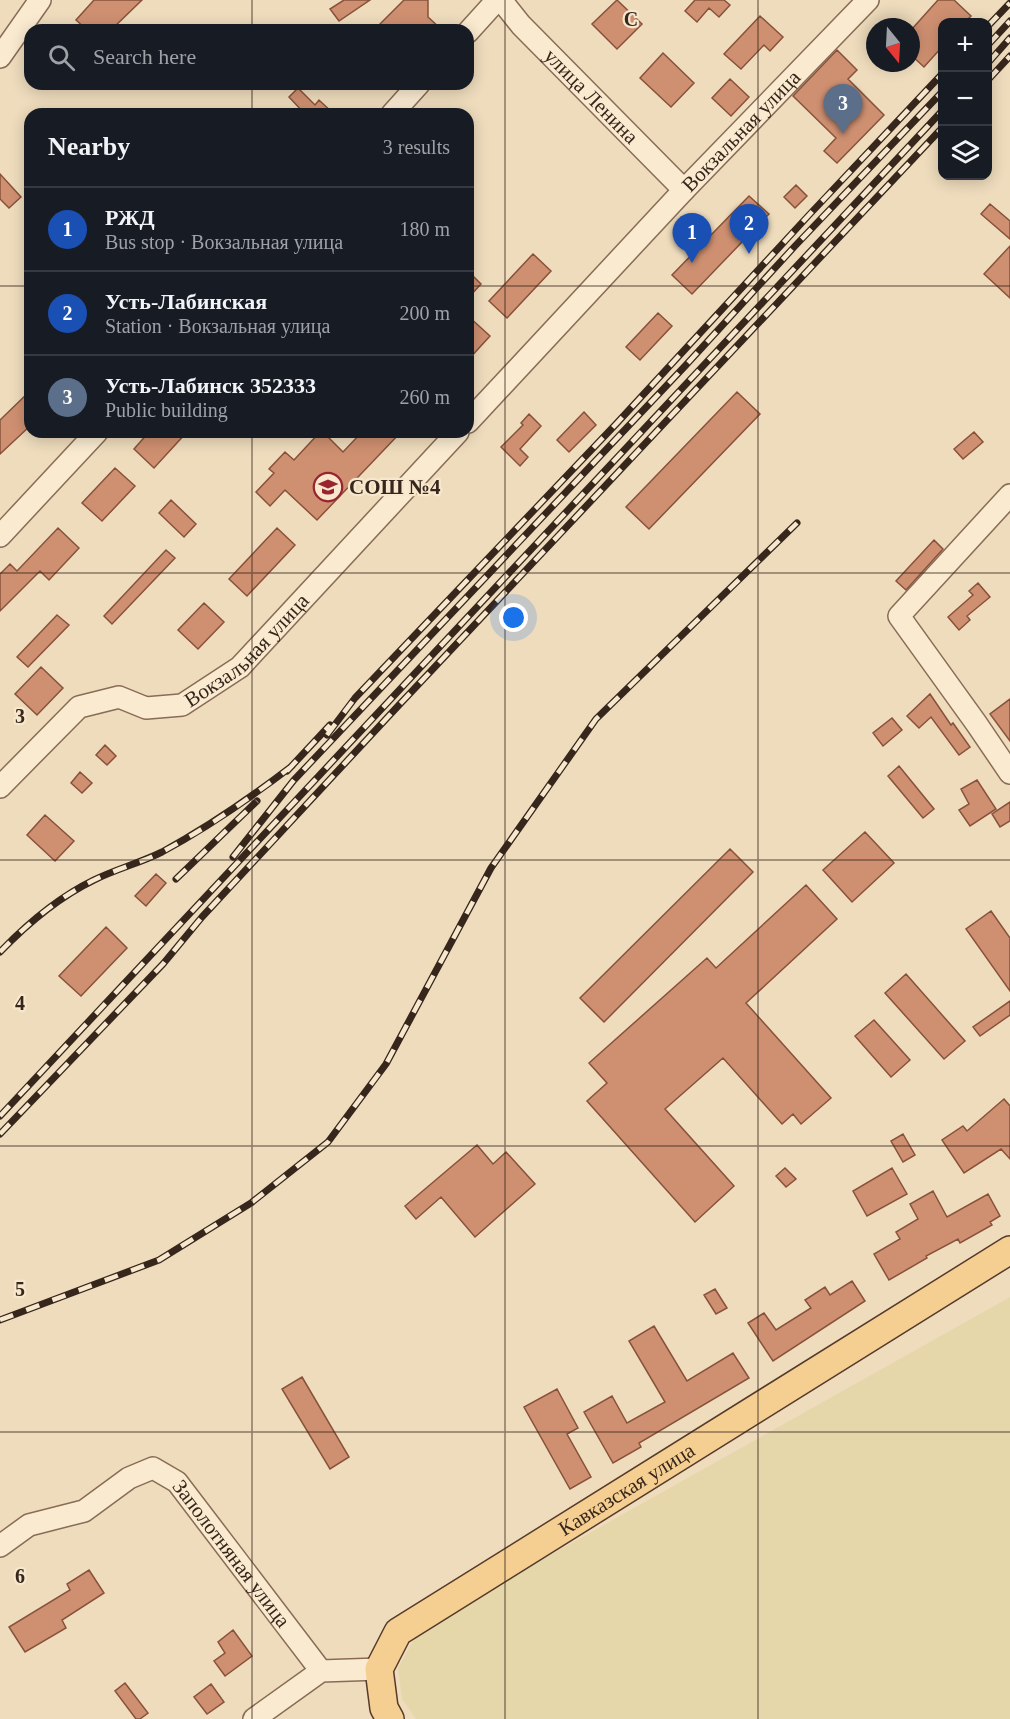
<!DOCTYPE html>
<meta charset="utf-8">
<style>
body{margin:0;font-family:Georgia,serif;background:#242831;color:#f1f3f6}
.controls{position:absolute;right:18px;top:18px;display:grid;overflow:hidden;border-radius:12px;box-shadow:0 3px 15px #0003}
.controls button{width:54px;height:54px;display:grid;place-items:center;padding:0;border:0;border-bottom:2px solid #363941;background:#171b24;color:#f1f3f6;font:30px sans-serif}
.compass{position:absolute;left:866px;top:18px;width:54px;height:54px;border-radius:50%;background:#171b24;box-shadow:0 3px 15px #0003;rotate:162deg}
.you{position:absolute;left:514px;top:618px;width:21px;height:21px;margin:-15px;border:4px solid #fff;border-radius:50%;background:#1a73e8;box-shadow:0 0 0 9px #1a73e833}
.badge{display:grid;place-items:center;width:39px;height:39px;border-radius:50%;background:#c9959c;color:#fff;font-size:20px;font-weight:700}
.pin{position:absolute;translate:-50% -50px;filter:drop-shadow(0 2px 3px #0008)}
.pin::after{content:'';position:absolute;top:32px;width:21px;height:18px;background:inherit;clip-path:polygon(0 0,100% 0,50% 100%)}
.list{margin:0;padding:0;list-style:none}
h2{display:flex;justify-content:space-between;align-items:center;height:78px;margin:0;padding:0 24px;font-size:26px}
h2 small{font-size:20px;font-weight:400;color:#9ea1a6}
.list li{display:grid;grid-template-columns:39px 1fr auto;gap:18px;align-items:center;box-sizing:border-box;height:84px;padding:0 24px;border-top:2px solid #363941}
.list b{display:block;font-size:22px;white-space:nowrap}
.list p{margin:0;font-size:20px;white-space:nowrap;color:#9ea1a6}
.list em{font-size:20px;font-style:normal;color:#9ea1a6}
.icon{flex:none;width:33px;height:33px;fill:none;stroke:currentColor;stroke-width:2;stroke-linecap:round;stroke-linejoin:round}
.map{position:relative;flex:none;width:1010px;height:1719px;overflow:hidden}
.search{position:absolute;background:#171b24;box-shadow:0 3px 15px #0003;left:24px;top:24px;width:450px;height:66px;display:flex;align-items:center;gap:15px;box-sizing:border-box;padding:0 21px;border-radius:18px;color:#9ea1a6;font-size:22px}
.panel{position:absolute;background:#171b24;box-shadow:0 3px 15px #0003;left:24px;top:108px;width:450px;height:330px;border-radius:18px}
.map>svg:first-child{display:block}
</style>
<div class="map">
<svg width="1010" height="1719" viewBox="0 0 1010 1719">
<rect width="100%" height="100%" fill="#efdcbd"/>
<path fill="#e5d7aa" d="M1010,1297v422h-594l-14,-20 -4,-31 15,-27 25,-23z"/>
<path fill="#cf9071" stroke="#88523a" stroke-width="1.5" d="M94,0h48l-31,30h-24l-11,-10z
M344,0h26l-31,21 -9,-12z
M404,0h24v17l14,13h-68z
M617,0l25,24 -25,25 -25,-25z
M695,0h29l6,5 -11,12 -10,-9 -12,14 -12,-11z
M938,0h16l17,16 -6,6h-23v25l-18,20 -13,-12v-25z
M760,16l23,21 -13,14 -6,-6 -23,24 -17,-15z
M837,50l20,20 -9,9 36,36 -47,48 -13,-12 12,-13 -43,-42z
M663,53l31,30 -23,24 -31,-29z
M730,79l19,18 -18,19 -19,-18z
M298,88l17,17 4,-5 15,14h-29l-16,-17z
M0,174l21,23 -12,11 -9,-9z
M796,185l11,11 -12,12 -11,-11z
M749,196l20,18 -77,80 -20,-19z
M990,204l20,17v18l-29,-25z
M1010,246v52l-26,-24z
M533,254l18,17 -44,47 -18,-17z
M468,271l13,13 -13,14z
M658,313l14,13 -32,34 -14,-13z
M468,316l22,20 -22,24z
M30,391v35l-30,28v-34z
M737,392l23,22 -111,115 -23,-22z
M584,412l12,13 -27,27 -12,-12z
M529,414l12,12 -21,23 8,8 -8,9 -19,-19 22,-22 -2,-2z
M149,432h38l-33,36 -20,-19z
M320,432h3l20,20 19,-20h39l-84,88 -32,-30 -15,16 -14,-14 18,-19 -5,-4 16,-17 9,8z
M974,432l9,10 -20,17 -9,-10z
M115,468l20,18 -33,35 -20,-18z
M171,500l25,24 -12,13 -25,-24z
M58,528l21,20 -30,32 -9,-9 -40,40v-37l10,-10 7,7z
M277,528l18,17 -48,51 -18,-17z
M934,540l9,9 -37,41 -10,-9z
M166,550l9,8 -63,66 -8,-8z
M978,583l12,14 -23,19 3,4 -11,10 -11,-13 25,-22 -4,-4z
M204,603l20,19 -26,27 -20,-19z
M57,615l12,10 -41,42 -11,-10z
M41,667l22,21 -26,27 -22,-21z
M930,694l21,31 2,-2 17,24 -11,8 -28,-38 -12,11 -12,-12z
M1010,699v42l-20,-27z
M892,718l10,12 -19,16 -10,-13z
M105,745l11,11 -9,9 -11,-10z
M899,766l35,43 -11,9 -35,-42z
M80,772l12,11 -10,10 -11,-10z
M977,780l19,29 -26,17 -11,-16 10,-6 -8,-15z
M1010,802v19l-10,6 -8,-13z
M45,815l29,26 -19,20 -28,-26z
M865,832l29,31 -42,39 -29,-32z
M730,849l23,23 -149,150 -24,-24z
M156,874l10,9 -20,23 -11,-10z
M806,885l31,34 -91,84 85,95 -30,26 -8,-10 -11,10 -59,-66 -58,51 69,77 -39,36 -108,-121 20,-18 -18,-20 118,-105 9,10z
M991,911l19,27v53l-44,-62z
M106,927l21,21 -46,48 -22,-20z
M906,974l59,67 -21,18 -59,-66z
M1010,1001v14l-30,21 -7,-9z
M874,1020l36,40 -19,17 -36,-41z
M1004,1099l6,7v53l-9,-10 -37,24 -22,-33 21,-14 4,5z
M903,1134l12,21 -12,7 -12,-21z
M477,1145l16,19 13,-12 29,32 -60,53 -34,-40 -25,22 -11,-13z
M785,1168l11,11 -10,8 -10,-11z
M892,1168l15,26 -40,22 -14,-25z
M933,1191l14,26 41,-23 12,22 -10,6 2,3 -32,18 -2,-4 -32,17 1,2 -38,22 -15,-26 26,-15 -4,-7 22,-13 -8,-15z
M852,1281l13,20 -92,60 -25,-38 16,-10 12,17 35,-22 -6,-8 20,-13 5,8z
M715,1289l12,19 -11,6 -12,-19z
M654,1326l33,55 46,-28 16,25 -110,65 2,4 -28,16 -29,-51 28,-16 15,27 38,-21 -36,-61z
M302,1377l47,80 -19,12 -48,-80z
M557,1389l21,39 -11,6 24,43 -21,12 -46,-82z
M89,1570l15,23 -42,27 4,8 -41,24 -16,-25 61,-37 -3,-6z
M233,1630l19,26 -27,20 -11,-15 11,-8 -7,-11z
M125,1683l23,30 -8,6h-4l-21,-28z
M211,1684l13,18 -17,12 -13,-17z"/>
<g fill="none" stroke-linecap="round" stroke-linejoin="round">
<g stroke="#886c56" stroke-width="24">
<g id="minor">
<path id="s1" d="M501,0l20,25 163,165"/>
<path d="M468,32l29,-32"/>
<path d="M0,57l40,-57"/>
<path d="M392,114l27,-30"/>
<path id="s2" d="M468,422l216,-232 184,-190"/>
<path d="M1010,495l-111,121 77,107 34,50"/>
<path d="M0,536l97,-104"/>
<path id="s3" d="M0,787l79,-80 40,-10 27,11 36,-3 58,-38 218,-235"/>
<path id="s4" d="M0,1546l29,-21 55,-14 45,-33 24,-10 24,14 144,189"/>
<path d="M254,1719l67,-48 58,-2"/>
</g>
</g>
<g stroke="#553b2a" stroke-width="30">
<g id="major">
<path id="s5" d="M390,1719l-6,-11 -5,-39 19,-37 612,-382"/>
</g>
</g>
<use href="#minor" stroke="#faead0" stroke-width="21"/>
<use href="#major" stroke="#f5ce92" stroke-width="27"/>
<g stroke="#36261b" stroke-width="7">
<path id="rail" d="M988,26l22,-23
M988,45l22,-24
M988,63l22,-25
M988,80l22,-24
M327,735l28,-37 262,-275 192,-208 133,-141
M287,771l43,-46
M233,857l61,-77 392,-415 109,-119 147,-154
M176,879l81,-78
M0,952c27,-28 59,-55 94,-72 22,-11 46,-17 68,-28 48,-26 87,-53 130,-86
M0,1116l942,-1005
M0,1134l163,-170 39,-47 197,-212 543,-577
M0,1320l159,-60 92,-57 77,-61 58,-78 105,-196 105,-149 201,-196"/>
</g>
<use href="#rail" stroke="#f7e7cd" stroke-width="4.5" stroke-dasharray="14" stroke-linecap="butt"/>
</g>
<path fill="none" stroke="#36261b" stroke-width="1.5" stroke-opacity="0.55" d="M252,0v30M505,0v1719M758,0v1719M252,84v30M0,286h30M468,286h542M252,432v1287M0,573h1010M0,860h1010M0,1146h1010M0,1432h1010"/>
<defs>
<g id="school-ring" transform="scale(1.5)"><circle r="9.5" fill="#f7e7cd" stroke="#99232e" stroke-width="1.5"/><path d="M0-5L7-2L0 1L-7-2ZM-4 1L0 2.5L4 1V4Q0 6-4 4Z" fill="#99232e"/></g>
</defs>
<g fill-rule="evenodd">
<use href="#school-ring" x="328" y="487"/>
</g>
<g text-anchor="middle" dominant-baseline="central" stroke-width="4.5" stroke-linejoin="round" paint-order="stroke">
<g font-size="21" fill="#36261b" stroke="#f7e7cd">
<text stroke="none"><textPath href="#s1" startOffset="132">улица Ленина</textPath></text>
<text stroke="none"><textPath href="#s2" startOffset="399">Вокзальная улица</textPath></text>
<text stroke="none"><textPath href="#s3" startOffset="304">Вокзальная улица</textPath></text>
<text stroke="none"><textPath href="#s5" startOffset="363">Кавказская улица</textPath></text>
<text stroke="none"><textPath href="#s4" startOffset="292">Заполотняная улица</textPath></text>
</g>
<g font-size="21" font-weight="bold" fill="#36261b" stroke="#f7e7cd" text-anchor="start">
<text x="349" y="487">СОШ №4</text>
</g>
</g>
<g font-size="20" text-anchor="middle" font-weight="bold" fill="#36261b" stroke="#f7e7cd" stroke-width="4.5" stroke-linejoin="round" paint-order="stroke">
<text x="631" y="26">C</text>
<text x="20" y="723">3</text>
<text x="20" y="1010">4</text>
<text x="20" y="1296">5</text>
<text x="20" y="1583">6</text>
</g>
</svg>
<div class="controls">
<button>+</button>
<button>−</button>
<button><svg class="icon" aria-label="layers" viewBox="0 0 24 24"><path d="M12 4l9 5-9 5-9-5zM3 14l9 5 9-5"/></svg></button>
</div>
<svg class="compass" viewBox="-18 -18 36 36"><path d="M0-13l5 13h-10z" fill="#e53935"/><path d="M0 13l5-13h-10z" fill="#9ea1a6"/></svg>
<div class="you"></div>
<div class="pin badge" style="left:692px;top:263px;background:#1a4fb4">1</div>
<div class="pin badge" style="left:749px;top:254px;background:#1a4fb4">2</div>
<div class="pin badge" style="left:843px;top:134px;background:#5c6f8a">3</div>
<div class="search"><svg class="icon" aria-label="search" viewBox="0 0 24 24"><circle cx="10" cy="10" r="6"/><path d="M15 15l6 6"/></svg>Search here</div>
<section class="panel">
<h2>Nearby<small>3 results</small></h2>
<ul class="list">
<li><span class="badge" style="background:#1a4fb4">1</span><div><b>РЖД</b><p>Bus stop · Вокзальная улица</p></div><em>180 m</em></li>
<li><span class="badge" style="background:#1a4fb4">2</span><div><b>Усть-Лабинская</b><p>Station · Вокзальная улица</p></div><em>200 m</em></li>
<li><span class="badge" style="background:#5c6f8a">3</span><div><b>Усть-Лабинск 352333</b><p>Public building</p></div><em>260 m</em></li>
</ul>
</section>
</div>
